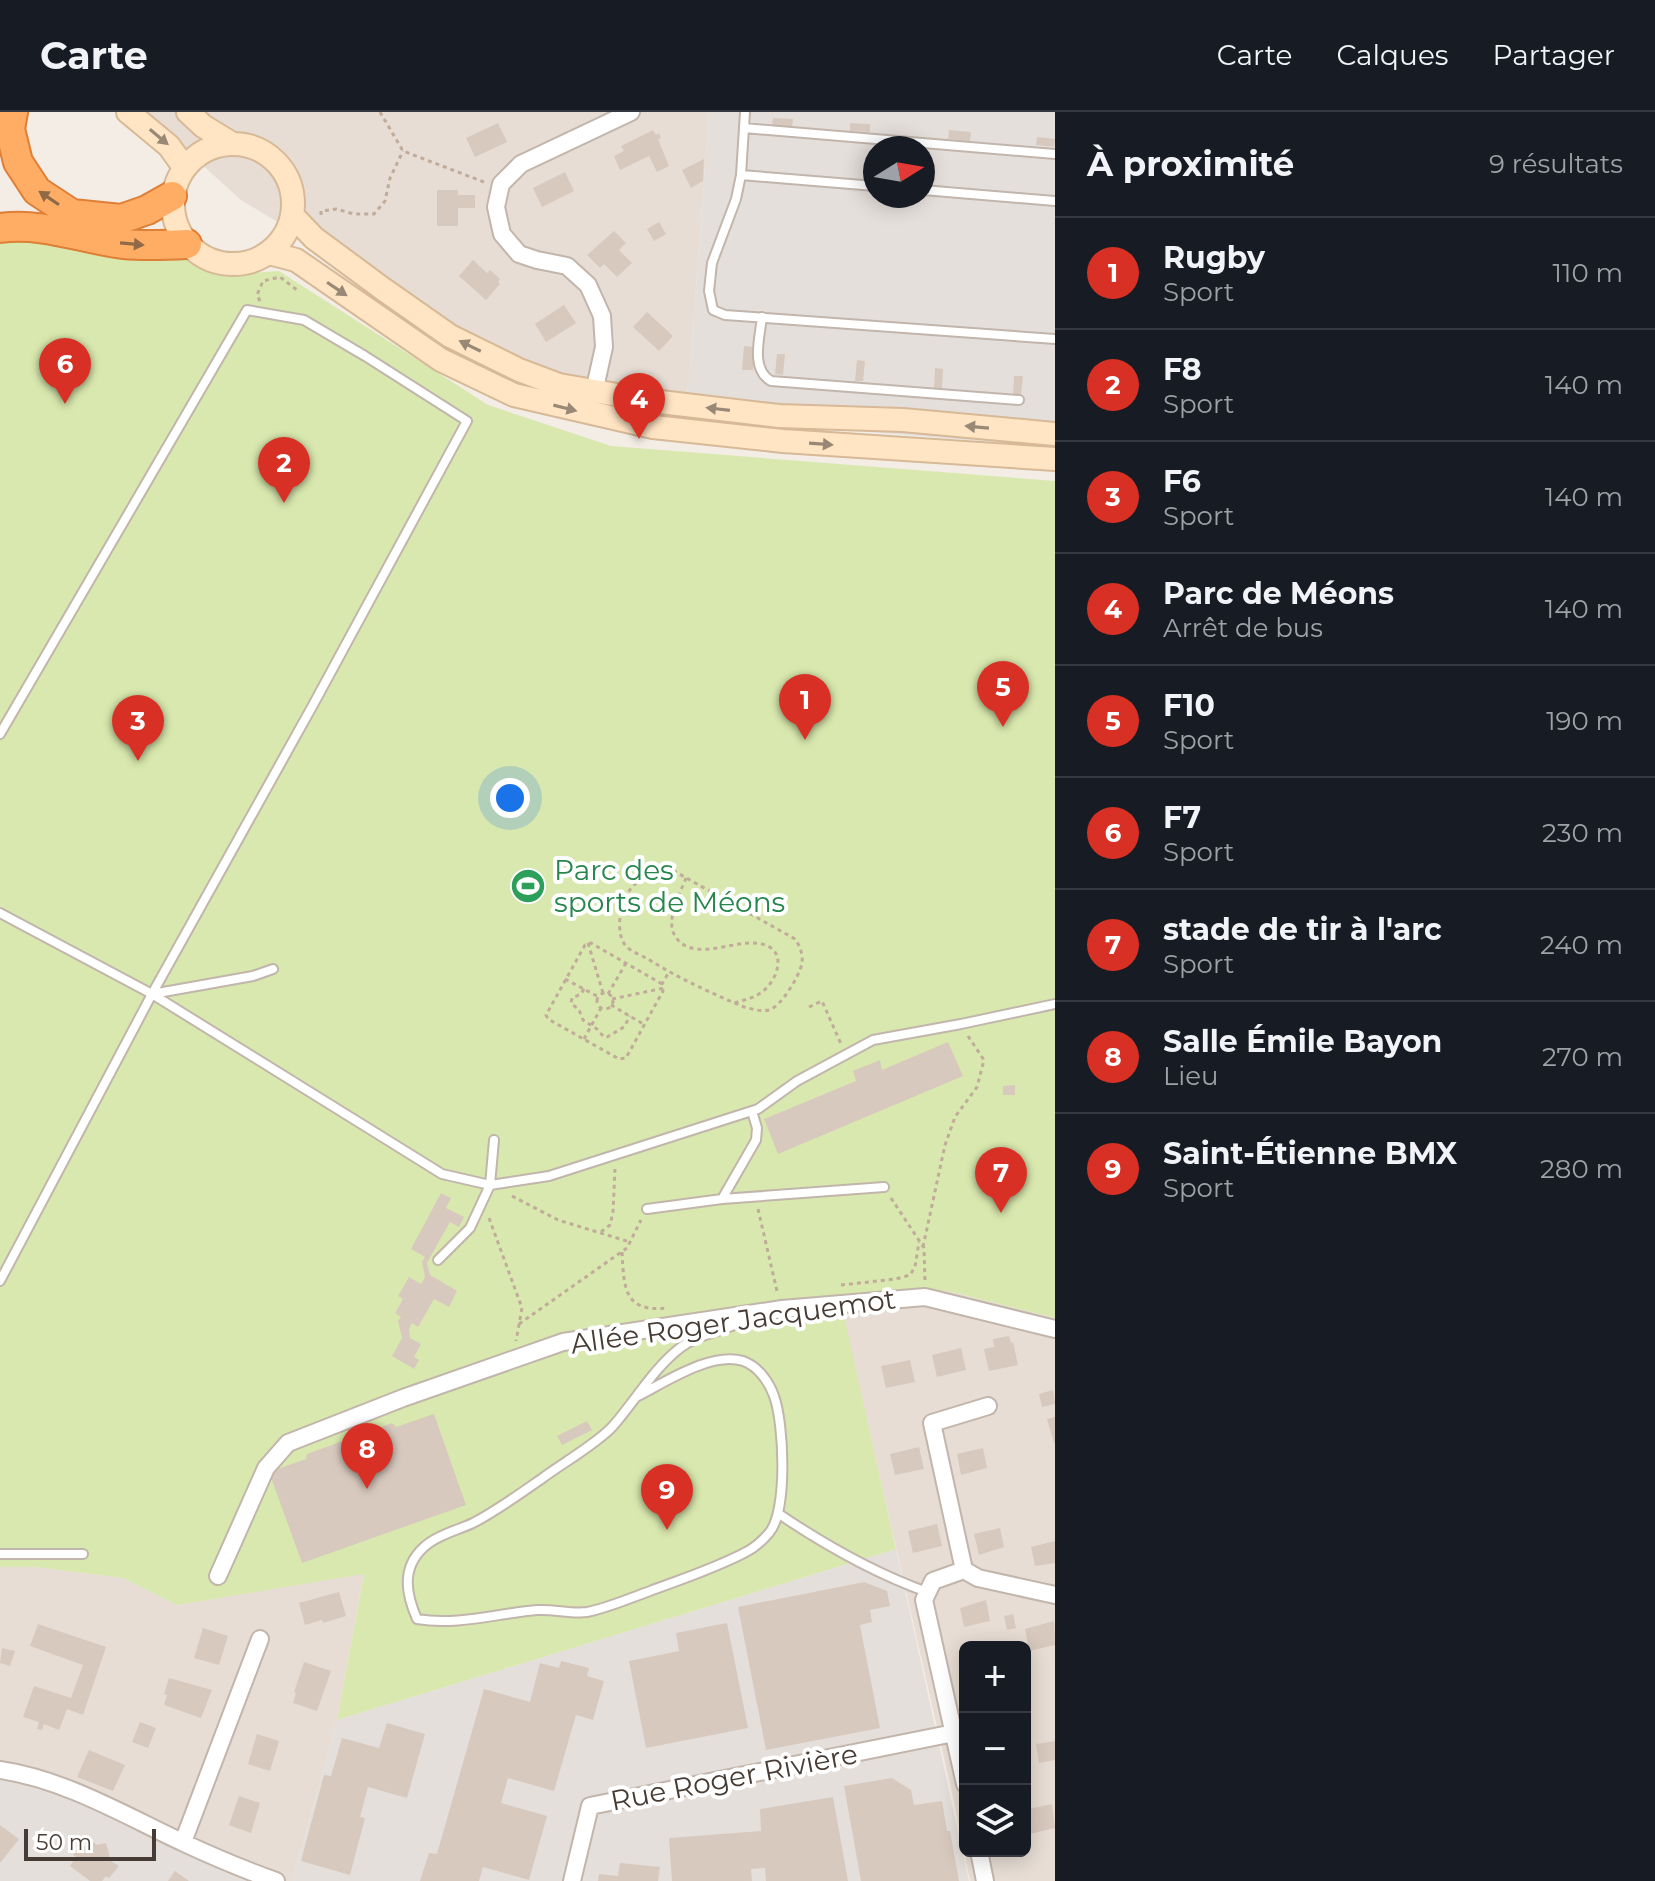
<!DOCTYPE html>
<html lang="fr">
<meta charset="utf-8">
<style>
body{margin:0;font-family:Montserrat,sans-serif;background:#20242c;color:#f1f3f6}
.controls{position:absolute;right:24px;bottom:24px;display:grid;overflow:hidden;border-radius:12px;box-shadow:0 4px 20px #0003}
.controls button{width:72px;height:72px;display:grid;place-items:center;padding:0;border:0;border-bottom:2px solid #363941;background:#171b24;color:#f1f3f6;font:40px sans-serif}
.compass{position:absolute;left:863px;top:24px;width:72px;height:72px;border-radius:50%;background:#171b24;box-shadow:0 4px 20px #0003;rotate:79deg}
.scale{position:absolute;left:24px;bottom:20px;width:132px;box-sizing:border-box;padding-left:8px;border:4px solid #463c35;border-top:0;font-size:22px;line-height:28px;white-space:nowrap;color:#463c35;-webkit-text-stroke:6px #fff;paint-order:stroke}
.you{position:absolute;left:510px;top:686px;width:28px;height:28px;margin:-20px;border:6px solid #fff;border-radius:50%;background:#1a73e8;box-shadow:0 0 0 12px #1a73e833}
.badge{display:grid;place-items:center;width:52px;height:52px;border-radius:50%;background:#d93025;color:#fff;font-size:26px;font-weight:700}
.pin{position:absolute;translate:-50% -66px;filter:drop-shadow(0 2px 4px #0008)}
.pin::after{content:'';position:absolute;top:42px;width:28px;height:24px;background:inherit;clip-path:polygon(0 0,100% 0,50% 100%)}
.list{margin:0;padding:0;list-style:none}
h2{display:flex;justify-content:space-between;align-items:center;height:104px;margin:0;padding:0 32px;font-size:34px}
h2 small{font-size:26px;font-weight:400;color:#9ea1a6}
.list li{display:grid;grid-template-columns:52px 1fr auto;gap:24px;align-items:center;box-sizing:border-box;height:112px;padding:0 32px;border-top:2px solid #363941}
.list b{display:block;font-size:30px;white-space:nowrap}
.list p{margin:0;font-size:26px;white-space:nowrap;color:#9ea1a6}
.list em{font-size:26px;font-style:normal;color:#9ea1a6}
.icon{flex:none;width:44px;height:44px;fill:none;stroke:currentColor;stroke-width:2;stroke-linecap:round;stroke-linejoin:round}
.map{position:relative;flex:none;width:1055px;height:1769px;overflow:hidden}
header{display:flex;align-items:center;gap:48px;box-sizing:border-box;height:112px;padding:0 40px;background:#171b24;border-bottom:2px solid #363941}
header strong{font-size:38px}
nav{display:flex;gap:44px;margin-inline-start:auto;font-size:28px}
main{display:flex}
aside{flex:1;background:#171b24}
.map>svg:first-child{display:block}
</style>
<header>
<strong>Carte</strong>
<nav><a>Carte</a><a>Calques</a><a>Partager</a></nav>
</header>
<main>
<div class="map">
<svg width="1055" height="1769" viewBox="0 0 1055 1769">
<rect width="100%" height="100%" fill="#f3ede6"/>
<path fill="#e7ddd4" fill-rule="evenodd" d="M144,0h565l-20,268 -6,37 -85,-13 -96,-28 -132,-98 -129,-78z
M948,1179l107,27v563h-85l-18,-88 -113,-496zM965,1535h60v204h-60z
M0,1455h36l87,11 54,27 187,-32 -27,147 -45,161h-40l-206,-94 -46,-8z"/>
<path fill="#e5dfdb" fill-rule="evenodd" d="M709,0h346v335l-372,-30 6,-37zM875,36h48v48h-48z
M896,1437l73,332h-677l45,-161z
M0,1667l46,8 206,94h-252z"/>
<path fill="#d9e8ae" d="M0,126l176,17 23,12 23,8 57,-4 209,134 123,41 444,35v837l-107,-27 -108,7 56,251 -559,171 27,-146 -187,31 -54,-27 -87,-11h-36z"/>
<path fill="#d8c9be" d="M773,6l20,1 -1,8 -20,-2z
M498,11l9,19 -32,15 -9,-19z
M850,11l20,1v8l-20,-1z
M653,18l3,5 3,-2 2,5 -3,1 11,27 -12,6 -8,-16 -29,14 -6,-14 10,-5 -3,-5z
M949,18l22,2 -1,9 -22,-2z
M1037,25l18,2 -1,8 -18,-2z
M704,47l-1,22 -12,7 -9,-18z
M565,60l9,19 -32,16 -9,-19z
M437,78h21v5h17v13h-17v18h-21z
M659,110l7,12 -12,7 -7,-12z
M614,119l12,12 -7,7 13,13 -15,14 -13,-13 -4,4 -13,-13z
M473,148l14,13 3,-3 10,9 -2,3 2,2 -14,16 -27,-24z
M564,193l12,18 -30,19 -11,-18z
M647,200l26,24 -14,15 -26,-24z
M744,234l10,1 -1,23h-11z
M777,242h8l-2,21 -8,-1z
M857,248l8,1 -2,20h-8z
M935,256l8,1 -1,20h-8z
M1014,264h9l-2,19 -8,-1z
M948,930l15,34 -185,78 -14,-35 92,-38 -3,-10 27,-11 2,10z
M1015,973v10h-12v-9z
M441,1081l10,5 -5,10 18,9 -5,10 -9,-5 -23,41 3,12 27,16 -8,16 -15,-8 -16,28 -6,-4 -3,6 1,9 11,6 -7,13 5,3 -5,9 -22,-13 10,-18 -4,-17 3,-4 -6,-4 8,-14 -5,-3 11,-19 12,7 4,-7 -3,-15 3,-5 -14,-8z
M1009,1224l2,7 2,-1 5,23 -29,6 -5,-22 10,-2 -1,-8z
M961,1236l5,22 -29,7 -5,-22z
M910,1248l5,22 -29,6 -5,-22z
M1053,1278l2,14 -13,3 -3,-13z
M434,1302l32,91 -164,58 -33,-91 37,-13 1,-5 85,-31 4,4z
M1055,1305v26h-1l-7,-24z
M587,1309l5,9 -30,15 -5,-9z
M919,1335l5,22 -29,6 -5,-21z
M983,1336l4,20 -26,7 -4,-21z
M937,1412l5,22 -29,7 -5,-22z
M1000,1416l4,19 -25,8 -5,-21z
M1055,1429v22l-20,3 -4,-19z
M864,1470l23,9 3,15 -20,4 2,12 -12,3 20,103 -114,22 -28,-143z
M339,1480l7,24 -23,7 -1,-3 -17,5 -6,-22z
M986,1488l4,21 -26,6 -4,-19z
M1013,1502l3,14 -9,2 -3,-14z
M1054,1509l1,24 -26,6 -4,-22z
M727,1511l21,105 -102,20 -17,-87 50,-10 -3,-18z
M38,1512l68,23 -23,68 -16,-6 -8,21 -15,-6 -2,6 -5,-1 2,-7 -16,-5 11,-31 37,12 12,-33 -53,-19z
M203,1516l25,8 -9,29 -25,-7z
M2,1536l13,3 -5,15 -10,-3z
M561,1549l28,7 -2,8 17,5 -11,39 -17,-5 -22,76 -46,-13 -7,25 46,13 -18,64 -46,-13 -4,14h-59l9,-28 8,1 47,-165 46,13 10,-39 19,5z
M304,1550l27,9 -14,40 -24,-8 3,-10 -2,-1z
M169,1566l43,12 -11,28 -37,-13 3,-10 -3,-1z
M140,1610l16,6 -8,20 -16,-6z
M387,1611l38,11 -18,64 -39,-11 -8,30 5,1 -15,57 -49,-14 23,-86 7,1 11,-38 37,10z
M257,1622l22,7 -9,30 -22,-7z
M1055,1629v19l-16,3 -3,-19z
M89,1638l36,15 -12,26 -36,-14z
M892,1666l19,12 3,15 28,-4 5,30h3l9,50h-98l-17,-95z
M239,1684l21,7 -9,30 -22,-8z
M833,1685l15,84h-82l-1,-13 -14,1 1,12h-80l-3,-43 92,-7 -1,-22z
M1052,1692l3,24 -30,7v-25z
M0,1713l19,14 -19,24z
M87,1725l10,8 9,-2 5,18 8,5 -10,12 -3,-2 -4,5h-12l-20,-15 6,-9 -3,-2z
M620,1751l40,4 -2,14h-60l1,-7 19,2z
M175,1759l14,10h-21z"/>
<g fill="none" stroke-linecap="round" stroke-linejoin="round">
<g stroke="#c2b5ab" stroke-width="12">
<path id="lane" d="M745,0l-4,63 -5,24 -24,64 -3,28 4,19 12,5 330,24
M744,16l311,26
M741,63l134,11
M923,78l132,11
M762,205c-2,20 -12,52 9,64l248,19
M0,622l247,-424 57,10 61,36 102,65 -154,284 -161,289
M0,801l152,81 290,180 48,11 59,-9 209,-67 39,-28 76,-41 88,-16 94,-20
M722,1087l162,-12
M647,1097l75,-10 34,-59 1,-12 -5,-17
M438,1148l32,-32 20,-43 4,-45
M0,1169l152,-287 101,-18 20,-7
M636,1285c28,-14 75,-46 107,-36 15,5 26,21 31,35 10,27 14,115 -5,137 -6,7 -15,15 -23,19 -30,16 -64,27 -96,39 -20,7 -42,17 -63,21 -16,2 -33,-3 -49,-2 -40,3 -80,16 -121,9 -11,-25 -16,-51 7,-72 13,-12 34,-17 49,-24 25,-13 48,-30 71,-46 19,-14 55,-35 69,-51 22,-25 40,-57 67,-78 19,-15 46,-16 66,-29
M779,1402c46,31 95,59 148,78
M0,1442h83"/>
</g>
<g stroke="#c2b5ab" stroke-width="20">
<path id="street" d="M594,280l10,-45 -2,-31 -14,-31 -21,-19 -30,-6 -18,-6 -17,-20 -6,-27 5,-23 20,-20 110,-52
M964,1458l-32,-147 56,-17
M218,1464l48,-108 22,-25 115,-45 160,-56 219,-33 143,-12 130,32
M0,1658c66,10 124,45 184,73 30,14 61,27 92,38
M965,1672l-41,-184 9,-19 31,-11 14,8 77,17
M183,1730l77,-203
M979,1739l6,30
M572,1769l18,-75 364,-73"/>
</g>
<g stroke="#d7b997" stroke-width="26">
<path id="secondary" d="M128,0l41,34 15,21
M188,0l15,14 28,17
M173 92a60 60 0 1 1 120 0a60 60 0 1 1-120 0Z
M292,103l22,23 69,51 67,47 69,34 40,15 93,16 127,15 124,4 152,14
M269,141l27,7 145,100 73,35 139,32 130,14 272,18"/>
</g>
<g stroke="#df7e35" stroke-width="32">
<path id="highway" d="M13,0l-3,17 8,33 19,29 35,23 49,5 26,-9 25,-14
M0,116c43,-6 82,11 124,16 21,2 42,1 63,0"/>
</g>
<path stroke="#c1ab9a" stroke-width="3" stroke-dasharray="4 4" stroke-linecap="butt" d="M380,0l23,39 81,31
M321,103v-4l15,-2 18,5h20l11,-13 5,-23 13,-27
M260,189l-3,-6 6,-14 17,-4 17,13
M665,758l9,1 121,68c5,7 8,15 7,24 -2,12 -21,44 -33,47 -8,2 -17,-1 -25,-3 -33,-14 -66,-29 -96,-48 -7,-4 -17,-7 -22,-13 -9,-10 -7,-30 -3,-42 6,-20 22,-30 42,-34z
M686,766c-7,18 -24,47 -7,63 20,20 58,-3 83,3 26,6 16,36 0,48 -8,6 -18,8 -28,11
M588,831l15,50
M565,867l32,17
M662,872l-71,-41 -6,2 -39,70 2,4 71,40 7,-1 37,-67 -1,-7 7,-12
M584,877l-3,5 -9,4 -1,5 8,7 4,10 14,9 7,8h3l17,-10 6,-11
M597 889a8 8 0 1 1 16 0a8 8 0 1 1-16 0Z
M608,882l18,-31
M612,887l52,-11
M611,893l34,20
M809,895l13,-6 19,43
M584,927l17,-31
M512,1084l46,24 72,22
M891,1086l33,50 1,33
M758,1097l19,82
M489,1106l33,90 -6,33
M601,1120l9,-7 3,-13 2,-43
M923,1135l22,-102 10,-28 22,-30 7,-27 -16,-24
M622,1140c2,34 1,61 45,56
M841,1173l55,-6 14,-4 5,-8 4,-25
M519,1212l108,-76 14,-28"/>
<use href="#lane" stroke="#fff" stroke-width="8"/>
<use href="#street" stroke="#fff" stroke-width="16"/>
<use href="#secondary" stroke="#ffe5c4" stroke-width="22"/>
<use href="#highway" stroke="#ffad65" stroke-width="28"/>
</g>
<defs><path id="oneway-solid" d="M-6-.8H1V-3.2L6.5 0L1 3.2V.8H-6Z" transform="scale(2)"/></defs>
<g fill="#998875">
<use href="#oneway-solid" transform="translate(159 25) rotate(40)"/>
<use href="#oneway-solid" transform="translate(337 177) rotate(34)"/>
<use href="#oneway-solid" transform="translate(470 234) rotate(-154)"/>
<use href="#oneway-solid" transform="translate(565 296) rotate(14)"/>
<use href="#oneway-solid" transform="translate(718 297) rotate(-173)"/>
<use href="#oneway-solid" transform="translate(977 315) rotate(-175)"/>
<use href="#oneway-solid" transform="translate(821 332) rotate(4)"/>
</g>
<g fill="#906948">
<use href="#oneway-solid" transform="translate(49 86) rotate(-146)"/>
<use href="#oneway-solid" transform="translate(132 132) rotate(5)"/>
</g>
<defs>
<g id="stadium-disc" transform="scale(1.8)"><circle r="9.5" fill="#2e9e5b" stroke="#fff"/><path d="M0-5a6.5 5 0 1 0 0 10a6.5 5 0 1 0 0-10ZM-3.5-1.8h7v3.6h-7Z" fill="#fff"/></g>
</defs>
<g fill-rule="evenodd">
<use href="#stadium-disc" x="528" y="774"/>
</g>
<g text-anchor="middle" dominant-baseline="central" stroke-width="8" stroke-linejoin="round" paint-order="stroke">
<g font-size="28" fill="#27864d" stroke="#fff" text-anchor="start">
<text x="554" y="758">Parc des<tspan x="554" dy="32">sports de Méons</tspan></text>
</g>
<g font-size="28" fill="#463c35" stroke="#fff">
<text transform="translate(733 1209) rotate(-8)">Allée Roger Jacquemot</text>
<text transform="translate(734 1665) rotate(-11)">Rue Roger Rivière</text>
</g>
</g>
</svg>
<div class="controls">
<button>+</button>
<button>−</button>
<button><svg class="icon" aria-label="layers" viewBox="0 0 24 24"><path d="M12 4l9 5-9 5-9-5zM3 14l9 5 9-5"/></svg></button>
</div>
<svg class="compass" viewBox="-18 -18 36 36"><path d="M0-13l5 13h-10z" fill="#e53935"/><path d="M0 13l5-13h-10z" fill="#9ea1a6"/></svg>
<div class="scale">50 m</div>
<div class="you"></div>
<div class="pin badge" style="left:805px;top:628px">1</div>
<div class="pin badge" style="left:284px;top:391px">2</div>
<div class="pin badge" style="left:138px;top:649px">3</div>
<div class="pin badge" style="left:639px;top:327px">4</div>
<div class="pin badge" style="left:1003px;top:615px">5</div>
<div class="pin badge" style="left:65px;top:292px">6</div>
<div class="pin badge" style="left:1001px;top:1101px">7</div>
<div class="pin badge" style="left:367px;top:1377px">8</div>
<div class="pin badge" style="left:667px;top:1418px">9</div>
</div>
<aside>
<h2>À proximité<small>9 résultats</small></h2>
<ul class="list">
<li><span class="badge">1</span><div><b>Rugby</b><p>Sport</p></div><em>110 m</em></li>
<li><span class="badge">2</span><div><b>F8</b><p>Sport</p></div><em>140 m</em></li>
<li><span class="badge">3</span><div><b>F6</b><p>Sport</p></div><em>140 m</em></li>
<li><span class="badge">4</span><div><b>Parc de Méons</b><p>Arrêt de bus</p></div><em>140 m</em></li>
<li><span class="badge">5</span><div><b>F10</b><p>Sport</p></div><em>190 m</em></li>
<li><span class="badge">6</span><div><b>F7</b><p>Sport</p></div><em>230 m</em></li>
<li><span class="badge">7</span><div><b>stade de tir à l'arc</b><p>Sport</p></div><em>240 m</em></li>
<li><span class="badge">8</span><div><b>Salle Émile Bayon</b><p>Lieu</p></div><em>270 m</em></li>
<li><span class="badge">9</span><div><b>Saint-Étienne BMX</b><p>Sport</p></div><em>280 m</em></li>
</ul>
</aside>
</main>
